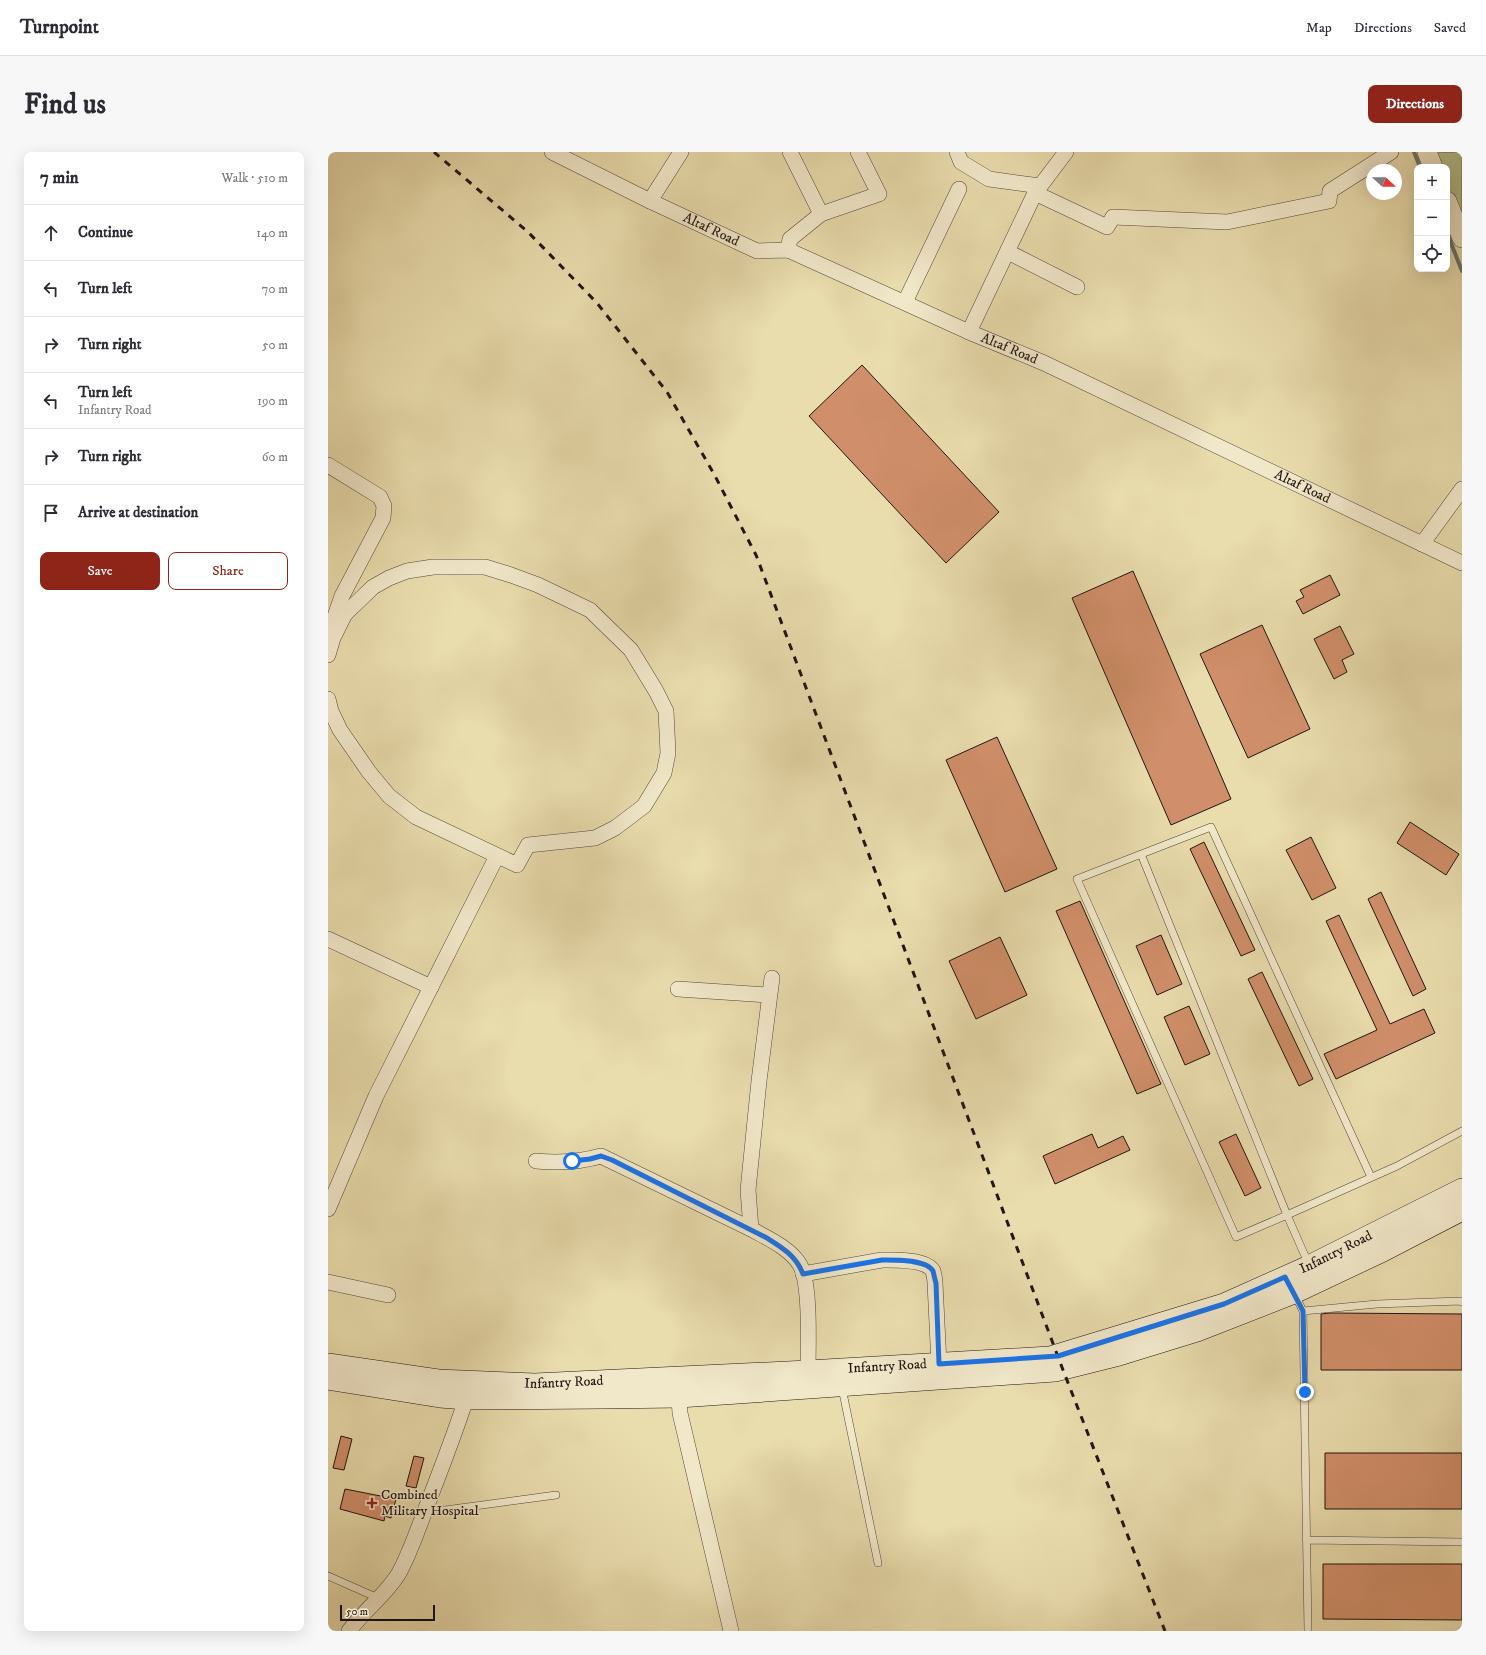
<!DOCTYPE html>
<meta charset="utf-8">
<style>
body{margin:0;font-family:"IM FELL DW Pica",serif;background:#f7f7f7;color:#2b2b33}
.controls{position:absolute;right:12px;top:12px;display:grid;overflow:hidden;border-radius:8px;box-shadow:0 4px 16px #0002}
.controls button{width:36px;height:36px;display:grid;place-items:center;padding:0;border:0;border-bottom:1px solid #e1e1e2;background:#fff;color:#2b2b33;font:20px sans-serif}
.compass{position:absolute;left:1038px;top:12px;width:36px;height:36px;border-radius:50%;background:#fff;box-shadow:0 4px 16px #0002;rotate:112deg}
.scale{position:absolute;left:12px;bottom:10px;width:95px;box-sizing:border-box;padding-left:4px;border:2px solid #201510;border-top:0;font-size:11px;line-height:14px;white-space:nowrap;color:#201510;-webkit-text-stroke:3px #f1e8ca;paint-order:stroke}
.stop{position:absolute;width:12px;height:12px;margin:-9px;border:3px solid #1a73e8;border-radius:50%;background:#fff}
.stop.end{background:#1a73e8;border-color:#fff;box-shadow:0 1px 4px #0008}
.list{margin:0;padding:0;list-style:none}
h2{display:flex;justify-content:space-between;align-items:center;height:52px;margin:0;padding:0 16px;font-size:17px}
h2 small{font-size:13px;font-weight:400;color:#7c7c81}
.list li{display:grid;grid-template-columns:26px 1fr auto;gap:12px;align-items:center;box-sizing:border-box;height:56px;padding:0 16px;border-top:1px solid #e1e1e2}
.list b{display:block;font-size:15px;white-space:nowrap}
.list p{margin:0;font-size:13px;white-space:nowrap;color:#7c7c81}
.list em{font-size:13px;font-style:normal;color:#7c7c81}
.actions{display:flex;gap:8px;padding:12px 16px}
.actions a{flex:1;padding:9px 0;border:1px solid #8f2418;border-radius:8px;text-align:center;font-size:14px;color:#8f2418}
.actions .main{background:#8f2418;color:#fff}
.icon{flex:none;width:22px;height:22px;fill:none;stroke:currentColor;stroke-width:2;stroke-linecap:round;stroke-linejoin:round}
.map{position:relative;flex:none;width:1134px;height:1479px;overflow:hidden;border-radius:8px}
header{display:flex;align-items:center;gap:24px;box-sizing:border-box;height:56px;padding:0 20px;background:#fff;border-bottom:1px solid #e1e1e2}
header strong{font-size:19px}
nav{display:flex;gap:22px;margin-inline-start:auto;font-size:14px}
.intro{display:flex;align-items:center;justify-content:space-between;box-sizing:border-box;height:96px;padding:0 24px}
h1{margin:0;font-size:28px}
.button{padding:10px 18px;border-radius:8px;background:#8f2418;color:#fff;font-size:14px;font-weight:700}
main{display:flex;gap:24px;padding:0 24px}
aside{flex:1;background:#fff;border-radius:8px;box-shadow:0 4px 16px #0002}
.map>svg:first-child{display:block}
</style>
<header>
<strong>Turnpoint</strong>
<nav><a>Map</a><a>Directions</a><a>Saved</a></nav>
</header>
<div class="intro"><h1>Find us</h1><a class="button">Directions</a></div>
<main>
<aside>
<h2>7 min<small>Walk · 510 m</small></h2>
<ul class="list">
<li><svg class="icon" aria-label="ahead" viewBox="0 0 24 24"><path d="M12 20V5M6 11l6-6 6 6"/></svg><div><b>Continue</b></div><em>140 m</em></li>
<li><svg class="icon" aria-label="left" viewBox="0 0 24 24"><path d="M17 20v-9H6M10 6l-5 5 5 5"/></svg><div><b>Turn left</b></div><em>70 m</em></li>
<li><svg class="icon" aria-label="right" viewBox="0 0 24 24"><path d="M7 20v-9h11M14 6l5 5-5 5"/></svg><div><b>Turn right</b></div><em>50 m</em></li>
<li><svg class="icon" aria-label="left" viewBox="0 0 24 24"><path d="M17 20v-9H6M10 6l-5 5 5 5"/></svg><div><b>Turn left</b><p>Infantry Road</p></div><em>190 m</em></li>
<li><svg class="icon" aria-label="right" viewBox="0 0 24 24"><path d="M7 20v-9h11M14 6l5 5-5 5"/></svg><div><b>Turn right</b></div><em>60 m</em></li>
<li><svg class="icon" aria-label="arrive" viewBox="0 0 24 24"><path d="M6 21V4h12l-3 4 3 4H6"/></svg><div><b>Arrive at destination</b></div></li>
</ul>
<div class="actions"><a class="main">Save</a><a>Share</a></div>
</aside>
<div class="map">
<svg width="1134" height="1479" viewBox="0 0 1134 1479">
<rect width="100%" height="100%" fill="#e9dcad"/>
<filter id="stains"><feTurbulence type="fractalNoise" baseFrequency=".005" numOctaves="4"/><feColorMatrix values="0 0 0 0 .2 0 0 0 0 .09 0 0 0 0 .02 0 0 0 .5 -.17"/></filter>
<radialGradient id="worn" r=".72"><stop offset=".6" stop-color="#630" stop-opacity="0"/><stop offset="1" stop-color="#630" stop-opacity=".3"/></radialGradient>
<path fill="#b1c28e" stroke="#686c4f" d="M1101,0h33v85l-15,-39v-31h-12z"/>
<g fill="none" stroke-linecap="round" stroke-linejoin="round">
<path stroke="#67796e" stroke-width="4" d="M1086,0l6,15
M1119,81l15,38"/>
</g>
<path fill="#d08f6a" stroke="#201510" d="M534,213l137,147 -53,51 -137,-147z
M805,419l98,228 -60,26 -99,-227z
M1002,423l10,20 -37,19 -7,-13 8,-4 -4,-7z
M934,473l48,104 -62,29 -48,-104z
M1012,474l14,28 -12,6 5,12 -13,7 -20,-40z
M669,585l60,132 -52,23 -59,-132z
M1082,670l49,32 -13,21 -49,-32z
M983,685l25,51 -24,12 -26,-50z
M876,690l51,108 -14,6 -51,-107z
M1053,740l45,97 -13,7 -45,-97z
M752,749l81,183 -24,10 -81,-183z
M1011,763l51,109 34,-15 11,24 -99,46 -12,-25 53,-24 -51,-109z
M833,783l21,49 -25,11 -21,-49z
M672,785l27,58 -51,24 -27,-58z
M934,820l51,107 -14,7 -51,-107z
M861,854l21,48 -25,11 -21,-48z
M764,982l6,14 25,-12 7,14 -75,34 -12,-28z
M908,982l25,54 -16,8 -26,-54z
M1002,1161l132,1v56h-141v-56z
M13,1284l11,3 -8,31 -11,-2z
M997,1301h137v56h-137z
M86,1304l10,2 -8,30 -10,-2z
M17,1337l51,10 -5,19 -6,-2 -1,5 -44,-12z
M995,1412h139v56l-139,-1z"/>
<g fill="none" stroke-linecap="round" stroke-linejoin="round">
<g stroke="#524737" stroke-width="8">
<path id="service" d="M813,702l146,361 -51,22 -159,-358 134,-52 160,350
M981,1113l-22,-50 110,-49 65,-35
M967,1143l8,16 5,320
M975,1159l74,-7 83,-3 2,1
M514,1236l36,175
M98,1357l19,1 111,-15
M978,1388l156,2
M0,1424l50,22"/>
</g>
<g stroke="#524737" stroke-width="16">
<g id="minor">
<path id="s1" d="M224,0l98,49 107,50 31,-1 181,82 75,31 418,200"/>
<path d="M629,0l4,10 28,17 51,7"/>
<path d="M707,41l31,-41"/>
<path d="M322,49l31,-49"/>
<path d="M493,62l58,-20 -21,-42"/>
<path d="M460,98l2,-11 31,-25 -31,-62"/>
<path d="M680,100l69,35"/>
<path d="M577,150l54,-113"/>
<path d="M641,180l66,-139 72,34 6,-10 114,5 102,-21 1,-10 61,-39"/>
<path d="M0,313l52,32 4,9 -1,12 -41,78 -10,29"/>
<path d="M1094,392l40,-55"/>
<path d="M0,503l5,-17 12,-24 28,-27 16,-9 18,-7 26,-4h52l26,8 27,10 52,25 41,40 25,41 10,20 2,42 -4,20 -20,33 -29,22 -20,10 -67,7 -11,20 -101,-48 -27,-21 -20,-24 -29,-42 -9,-19 -3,-12"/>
<path d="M0,787l103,48"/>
<path d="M444,826l-13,103 -11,109 3,39c16,9 39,19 49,36 11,19 8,82 8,106"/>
<path d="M350,837l91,6"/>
<path d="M208,1009c22,2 44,1 65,-5l150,73"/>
<path d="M0,1057l48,-113 121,-240"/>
<path d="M475,1122l79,-14c12,0 44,-1 51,11 1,4 2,9 2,12l4,81"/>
<path d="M0,1130l60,13"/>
<path d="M351,1245l1,16 51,218"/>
<path d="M21,1479c15,-21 37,-36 50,-58 11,-20 19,-44 27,-65 14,-36 28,-72 40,-109"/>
</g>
</g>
<g stroke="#524737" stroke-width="20">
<path id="tertiary" d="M1099,0l6,15
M1119,49l15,37"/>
</g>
<g stroke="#201510" stroke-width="22">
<g id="secondary">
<path id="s2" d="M0,1212l110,16 97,4 273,-13 242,-14 174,-53 85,-38 153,-77"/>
<path d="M0,1227l112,18 26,2 137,-1 76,-1 376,-26 64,-16 78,-24 97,-38 89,-42 79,-41"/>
</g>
</g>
<use href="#service" stroke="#f1e8ca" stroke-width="7"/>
<use href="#minor" stroke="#f1e8ca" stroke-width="15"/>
<use href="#tertiary" stroke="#f1e8ca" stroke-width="19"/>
<use href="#secondary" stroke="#f1e8ca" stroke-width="21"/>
<path stroke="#201510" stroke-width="3" stroke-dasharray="7 7" stroke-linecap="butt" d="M106,0l94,80 69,71 70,89 47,82 42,81 307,815 102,261"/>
</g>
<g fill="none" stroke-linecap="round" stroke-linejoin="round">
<path stroke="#1a73e8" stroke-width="5" d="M244,1009l18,-2 11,-3 11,4 155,78c16,10 29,18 36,36l79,-14c12,0 44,-1 51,11 1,4 2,9 3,12l3,81 119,-8 166,-52 61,-27 18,34 2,81"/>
</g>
<path fill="#8f2418" stroke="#f1e8ca" stroke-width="1.5" d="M42 1345h4v4h4v4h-4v4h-4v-4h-4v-4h4z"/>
<g text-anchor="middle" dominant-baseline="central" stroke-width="3" stroke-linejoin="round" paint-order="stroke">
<g font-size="14" fill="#201510" stroke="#f1e8ca">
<text stroke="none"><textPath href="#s1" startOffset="177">Altaf Road</textPath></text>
<text stroke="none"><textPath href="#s1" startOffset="501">Altaf Road</textPath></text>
<text stroke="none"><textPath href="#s1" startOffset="825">Altaf Road</textPath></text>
<text stroke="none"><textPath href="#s2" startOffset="1029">Infantry Road</textPath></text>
<text stroke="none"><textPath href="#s2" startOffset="561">Infantry Road</textPath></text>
<text stroke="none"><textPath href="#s2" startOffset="237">Infantry Road</textPath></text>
</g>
<g font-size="14" fill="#201510" stroke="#f1e8ca" text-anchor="start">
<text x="53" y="1343">Combined<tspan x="53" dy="16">Military Hospital</tspan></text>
</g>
</g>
<rect width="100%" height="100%" filter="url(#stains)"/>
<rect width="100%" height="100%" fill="url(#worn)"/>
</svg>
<div class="controls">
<button>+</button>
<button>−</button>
<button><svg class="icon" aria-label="locate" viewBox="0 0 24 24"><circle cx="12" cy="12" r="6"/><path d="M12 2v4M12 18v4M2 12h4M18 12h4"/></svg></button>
</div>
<svg class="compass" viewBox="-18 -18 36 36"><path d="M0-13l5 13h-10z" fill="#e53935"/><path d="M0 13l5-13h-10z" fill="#7c7c81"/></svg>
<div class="scale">50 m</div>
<div class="stop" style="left:244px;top:1009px"></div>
<div class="stop end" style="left:977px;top:1240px"></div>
</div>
</main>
